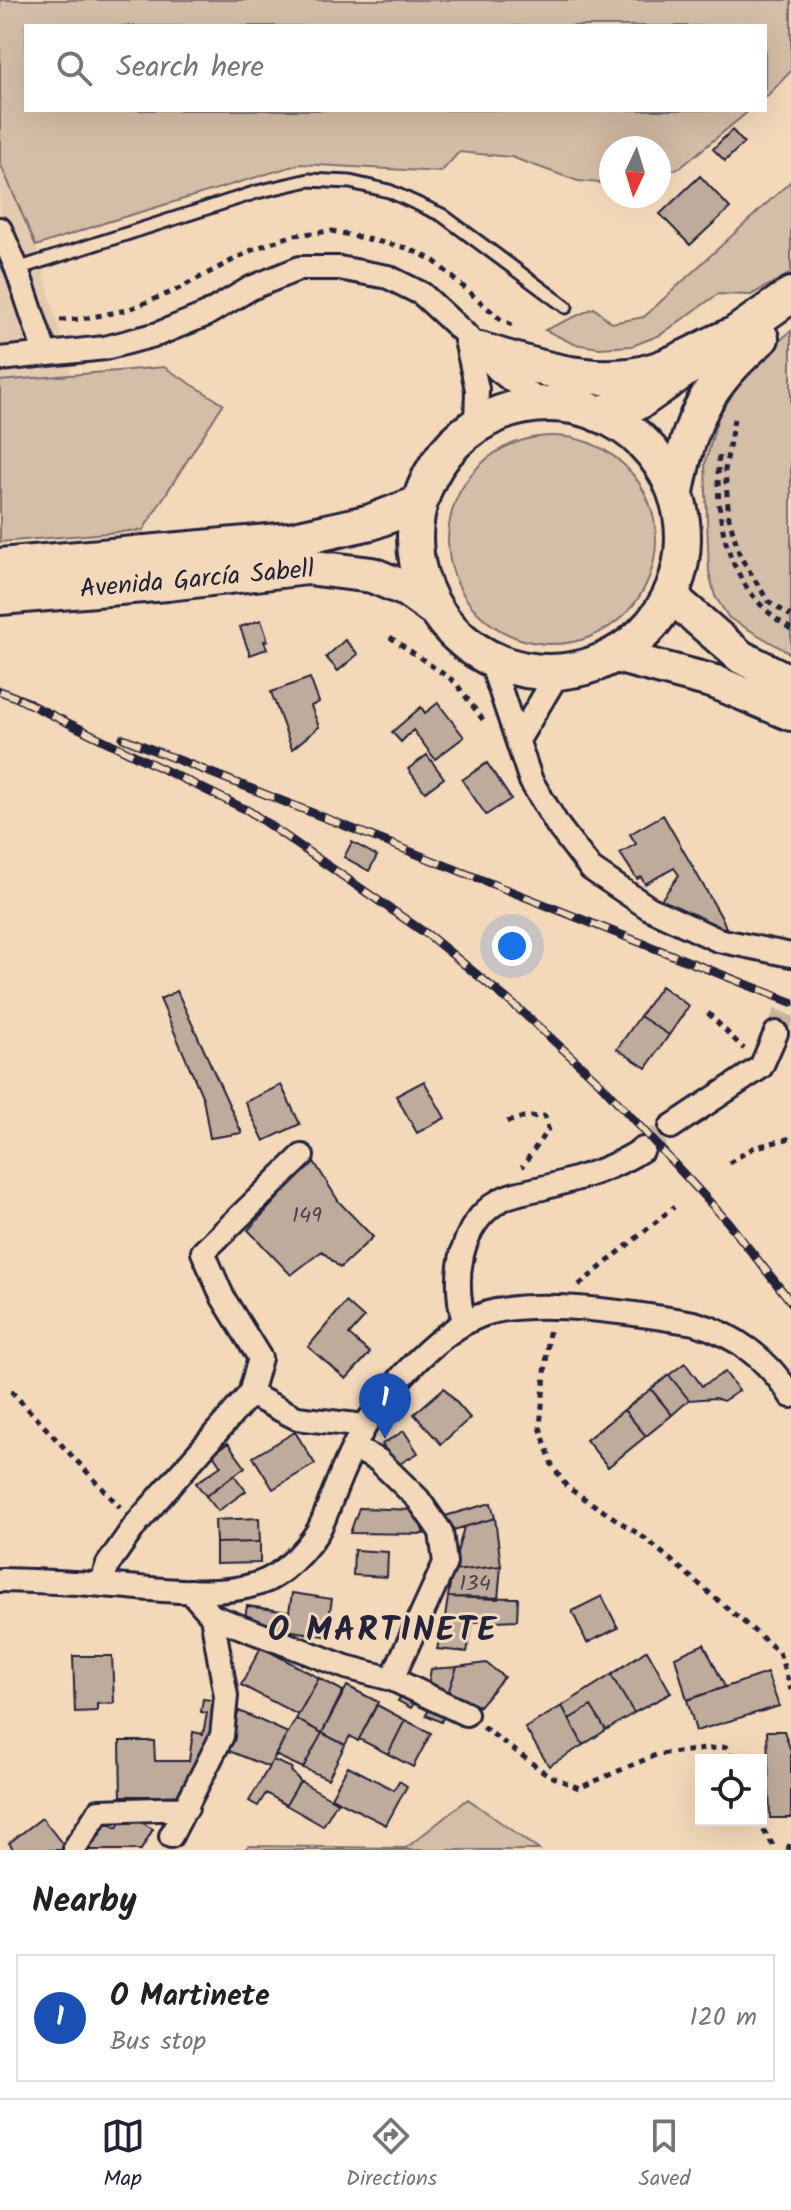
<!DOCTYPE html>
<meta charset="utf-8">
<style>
body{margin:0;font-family:Kalam,sans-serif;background:#f6f6f6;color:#222}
.controls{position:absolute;right:24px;bottom:24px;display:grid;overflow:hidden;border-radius:0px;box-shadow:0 8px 32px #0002}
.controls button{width:72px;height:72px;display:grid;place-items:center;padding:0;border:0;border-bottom:2px solid #e0e0e0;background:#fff;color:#222;font:40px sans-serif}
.compass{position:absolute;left:599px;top:136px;width:72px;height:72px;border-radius:50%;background:#fff;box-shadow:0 8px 32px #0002;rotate:184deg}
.you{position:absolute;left:512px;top:946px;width:28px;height:28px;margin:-20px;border:6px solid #fff;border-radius:50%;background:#1a73e8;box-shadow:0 0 0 12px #1a73e833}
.badge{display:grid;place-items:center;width:52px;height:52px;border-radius:50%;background:#22223b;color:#fff;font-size:26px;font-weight:700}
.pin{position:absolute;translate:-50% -66px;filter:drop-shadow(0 2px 4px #0008)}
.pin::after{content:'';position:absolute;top:42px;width:28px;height:24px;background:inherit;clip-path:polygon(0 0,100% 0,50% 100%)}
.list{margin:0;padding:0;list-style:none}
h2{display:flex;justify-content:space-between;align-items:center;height:104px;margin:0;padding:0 32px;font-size:34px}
h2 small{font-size:26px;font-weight:400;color:#767676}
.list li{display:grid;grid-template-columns:52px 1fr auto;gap:24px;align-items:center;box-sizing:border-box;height:128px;margin:0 16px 16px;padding:0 16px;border:2px solid #e0e0e0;border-radius:0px}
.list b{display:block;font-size:30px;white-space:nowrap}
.list p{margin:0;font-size:26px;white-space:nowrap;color:#767676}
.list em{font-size:26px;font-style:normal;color:#767676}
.icon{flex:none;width:44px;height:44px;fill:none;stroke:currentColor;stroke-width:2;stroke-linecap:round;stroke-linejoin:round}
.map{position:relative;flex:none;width:791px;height:1850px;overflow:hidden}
.search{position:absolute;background:#fff;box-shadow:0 8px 32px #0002;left:24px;right:24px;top:24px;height:88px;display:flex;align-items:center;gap:20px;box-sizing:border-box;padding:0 28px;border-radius:0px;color:#767676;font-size:30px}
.sheet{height:248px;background:#fff}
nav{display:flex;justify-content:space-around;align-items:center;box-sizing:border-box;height:112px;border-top:2px solid #e0e0e0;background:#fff;font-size:22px;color:#767676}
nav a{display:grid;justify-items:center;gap:4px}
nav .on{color:#22223b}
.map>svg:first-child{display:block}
</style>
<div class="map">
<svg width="791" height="1850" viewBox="0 0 791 1850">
<rect width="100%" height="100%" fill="#f3d8ba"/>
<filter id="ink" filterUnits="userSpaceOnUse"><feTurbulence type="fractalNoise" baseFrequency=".0125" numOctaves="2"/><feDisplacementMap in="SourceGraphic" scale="16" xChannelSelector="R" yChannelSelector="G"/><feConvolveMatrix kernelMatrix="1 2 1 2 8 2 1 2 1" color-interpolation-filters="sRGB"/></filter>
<g filter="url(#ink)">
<path fill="#e3cab1" d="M0,28l36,218 40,143 -76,127z"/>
<path fill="#d5bea7" stroke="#7c7071" stroke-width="2" d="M0,0h791v71l-26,27v-72h-739v84h724l-69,57 -22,8v-27h-48v36l-33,-3 -67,-24 -52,-5 -18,20 -141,-8 -196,59 -68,23 -36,-83z
M791,181v92l-40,22 -33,-1 -58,41 -28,11 -32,2 -26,-4 -29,-14 49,-22 18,15 32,-6z
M791,331v323l-62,-36 -14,-22 -6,-24 -4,-108 15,-54 34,-47z
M164,367l59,37 -80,126 -143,12v-161z
M448 540a104 104 0 1 1 208 0a104 104 0 1 1-208 0Z
M468,1799l71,51h-295l5,-4 157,2z"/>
<path fill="#bfab9b" stroke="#22223b" stroke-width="2" d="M732,130l12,13 -19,18 -12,-12z
M700,176l30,32 -40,37 -30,-31z
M261,620l7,21h-4l3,8 -17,6 -10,-28z
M345,640l13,14 -20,17 -12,-14z
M310,678l9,24 -8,4 8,21 -27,22 -21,-57z
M438,703l26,34 -29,22 -22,-29 -12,12 -9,-10 29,-25 4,6z
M427,755l17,23 -19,14 -17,-23z
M487,763l24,36 -25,16 -24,-35z
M663,815l60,105 3,8 -22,-2 -46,-22 21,-29 -5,-7 -29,16 -4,-7 -4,2 -17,-26 16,-9 -6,-10z
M352,842l25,14 -8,15 -25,-14z
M661,986l28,20 -20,29 -29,-19z
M177,991l65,142 -32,5 -7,-40 -43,-99z
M640,1016l29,19 -23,33 -29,-19z
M424,1081l21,37 -28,15 -21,-37z
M281,1085l19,39 -36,17 -19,-39z
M313,1160l26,42 34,35 -33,31 -18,-17 -31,24 -43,-45z
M346,1302l18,16 -15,17 21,18 -24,26 -38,-32z
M685,1363l17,23 23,-14 14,19 -16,10 -8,-3 -26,2 -20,-25z
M669,1375l20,25 -17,15 -21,-26z
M444,1388l26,30 -29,26 -27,-30z
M651,1389l21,26 -26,21 -22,-26z
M624,1410l22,26 -38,31 -22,-27z
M404,1431l14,22 -22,13 -14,-22z
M295,1432l20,32 -42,25 -20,-32z
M228,1443l17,24 -39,29 -10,-13 25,-17 -8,-12z
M234,1475l12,16 -28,20 -12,-15z
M491,1503l4,15 -45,13 -5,-15z
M359,1508l57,2 8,24 -74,-1z
M259,1518l1,24 -44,1 -1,-23z
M495,1518l6,48 -49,5 12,-44z
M260,1542v21l-44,1v-21z
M354,1550l34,2 -1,25 -34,-2z
M501,1566l-3,33 -50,-2 4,-26z
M292,1593l40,6 -6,37 -82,-12 3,-18 42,6z
M602,1596l16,32 -31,15 -15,-32z
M448,1597l70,1 -1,22 -44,2 -28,-4z
M445,1618l28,4 -6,30 -30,-3z
M704,1644l21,43 -38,13 -12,-43z
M261,1647l58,31 -21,37 -57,-30z
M647,1650l24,43 -37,20 -23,-38z
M73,1656h39l2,47 -17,1v7l-22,1z
M486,1663l18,14 -25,29 -31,-13 9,-26z
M457,1667l-9,26 -20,-8 3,-16z
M767,1673l12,33 -83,25 -9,-31z
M611,1675l23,38 -28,17 -15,-24 -22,13 -7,-13z
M319,1678l24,13 -21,42 -26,-14z
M347,1686l31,16 -20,39 -8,-5 -5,9 -23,-12z
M403,1693l15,4 -7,11 -13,-7z
M203,1699l15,2 -4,38 -32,57h-61l-1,-55h34l1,20h34l4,-29 10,2 4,-21 -6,-1z
M433,1702l15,7 -7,13 -15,-7z
M377,1705l28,15 -17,34 -29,-15z
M562,1706l21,39 -34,21 -24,-38z
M591,1706l15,24 -23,15 -14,-26z
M239,1711l49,22 -19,34 -45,-18z
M296,1719l26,14 -19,35 -28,-13z
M405,1720l26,13 -18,34 -25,-13z
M767,1731h17l7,20v67h-21z
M322,1733l23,12 -17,34 -25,-11z
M273,1760l19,8 -1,3 9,10 -14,24 -20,-12 -8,13 -9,-5z
M348,1766l46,24 5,-9 8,5 -21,39 -55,-28z
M300,1781l37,21 -14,24 -37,-21z
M125,1813l28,16 -12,21h-56l8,-13 4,2 10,-16 10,5z
M42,1818l25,32h-53l-5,-7z"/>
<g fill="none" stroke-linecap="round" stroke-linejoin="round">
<path stroke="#c9b4a1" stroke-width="22" stroke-dasharray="22 11" stroke-linecap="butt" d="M776,1033l15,-35
M643,1149l28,-22"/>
<g stroke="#22223b" stroke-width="17">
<path id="lane" d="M17,269l240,-77 52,-12 41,2 39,9 53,24 124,92"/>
</g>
<g stroke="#22223b" stroke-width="28">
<path id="street" d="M0,229l17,40 28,84
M466,340l11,49 -1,36
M0,359l105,-11 53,-14 47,-19 46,-27 49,-20h39l49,9 34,17 40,37 36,39 47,36
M490,659l41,122 27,45 33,43 58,39 69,32 73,15
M518,740l40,-67
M671,1127l90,-60 15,-34
M464,1322c-11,-43 -6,-96 35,-121 12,-8 32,-10 47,-14 35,-9 67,-18 97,-38
M250,1394l10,-36 -37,-60 -20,-46 99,-96
M354,1448l24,12 40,39 23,33 4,31 -53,116
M0,1580c34,1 69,2 103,5 47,3 112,14 157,-2 22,-7 46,-33 58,-52 7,-12 11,-27 16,-39 9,-23 19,-46 31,-66 26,-42 76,-99 123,-113 51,-15 152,1 206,10 40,11 75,37 97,73
M101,1584l7,-20 28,-40 114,-130 47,24 68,8
M190,1591l22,25 134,51 46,12 74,35
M171,1836l51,-100 4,-40 -14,-80
M75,1848l24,-37 88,-3"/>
</g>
<g stroke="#22223b" stroke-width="38">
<path id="secondary" d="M671,596l70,61 50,25
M616,656l99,26 76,32"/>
</g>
<g stroke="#22223b" stroke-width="40">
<path id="primary" d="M480,350c55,17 119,39 176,20 28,-9 53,-26 80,-36
M415 538a134 134 0 1 1 268 0a134 134 0 1 1-268 0Z
M598,414l42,-13 151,-106
M676,492c13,-70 29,-107 85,-154
M0,566l290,-26 81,-18 47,-18
M0,597l167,-14 140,-16 65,8 34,14 27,19"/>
</g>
<path stroke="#22223b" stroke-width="5" stroke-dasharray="6 6" stroke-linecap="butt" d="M60,320l22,-1 45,-9 47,-19 80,-42 40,-14 38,-4 75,17 26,12 67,59 12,6
M734,419l-9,51 4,48 11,38 28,45 23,15
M719,456c-5,69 10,135 72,173
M390,637l65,45 28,38
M708,1013l36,36
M507,1122l17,-5 21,-1 3,13 -26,38
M729,1163l24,-15 38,-10
M579,1285l95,-78
M549,1331l-9,96 12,38 15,22 79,52 133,113 12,38
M11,1391l109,116
M483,1727l65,48 31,13 79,-34 68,-7 6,13
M757,1820l19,30
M788,1850l3,-11"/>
<use href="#lane" stroke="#f3d8ba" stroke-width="11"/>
<use href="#street" stroke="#f3d8ba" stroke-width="22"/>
<use href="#secondary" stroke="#f3d8ba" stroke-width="32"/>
<use href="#primary" stroke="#f3d8ba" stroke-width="34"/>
<g stroke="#22223b" stroke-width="9">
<path id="rail" d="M0,691l30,12
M19,699l230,112 182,126 89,73 79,72 128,139 64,81
M123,738l668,264"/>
</g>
<use href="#rail" stroke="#f3d8ba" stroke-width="6" stroke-dasharray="18" stroke-linecap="butt"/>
</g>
</g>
<g text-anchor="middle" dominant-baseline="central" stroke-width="6" stroke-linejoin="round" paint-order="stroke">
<g font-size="22" fill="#494453">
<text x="307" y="1216">149</text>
<text x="475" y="1584">134</text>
</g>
<g font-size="26" fill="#22223b" stroke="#f3d8ba">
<text transform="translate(197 580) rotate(-5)">Avenida García Sabell</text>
</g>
<g font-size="34" font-weight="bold" letter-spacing="2" fill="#22223b" stroke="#f3d8ba">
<text x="383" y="1631">O MARTINETE</text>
</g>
</g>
</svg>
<div class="controls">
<button><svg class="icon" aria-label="locate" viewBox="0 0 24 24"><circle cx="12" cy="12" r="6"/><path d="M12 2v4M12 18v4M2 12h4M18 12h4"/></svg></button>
</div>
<svg class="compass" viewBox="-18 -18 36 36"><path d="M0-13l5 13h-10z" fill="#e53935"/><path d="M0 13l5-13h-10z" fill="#767676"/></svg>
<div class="you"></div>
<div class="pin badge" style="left:385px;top:1439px;background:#1a4fb4">1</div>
<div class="search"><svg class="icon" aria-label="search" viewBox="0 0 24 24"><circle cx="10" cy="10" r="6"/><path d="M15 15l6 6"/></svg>Search here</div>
</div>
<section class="sheet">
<h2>Nearby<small></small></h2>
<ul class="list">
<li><span class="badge" style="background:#1a4fb4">1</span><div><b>O Martinete</b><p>Bus stop</p></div><em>120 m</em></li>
</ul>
</section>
<nav>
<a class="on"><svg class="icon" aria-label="map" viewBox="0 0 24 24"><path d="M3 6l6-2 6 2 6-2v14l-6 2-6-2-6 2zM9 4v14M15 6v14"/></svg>Map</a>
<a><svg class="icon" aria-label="directions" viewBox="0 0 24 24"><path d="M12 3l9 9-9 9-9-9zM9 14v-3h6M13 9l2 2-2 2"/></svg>Directions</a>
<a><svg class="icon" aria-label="saved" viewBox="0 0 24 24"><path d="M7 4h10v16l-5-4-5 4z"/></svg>Saved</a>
</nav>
